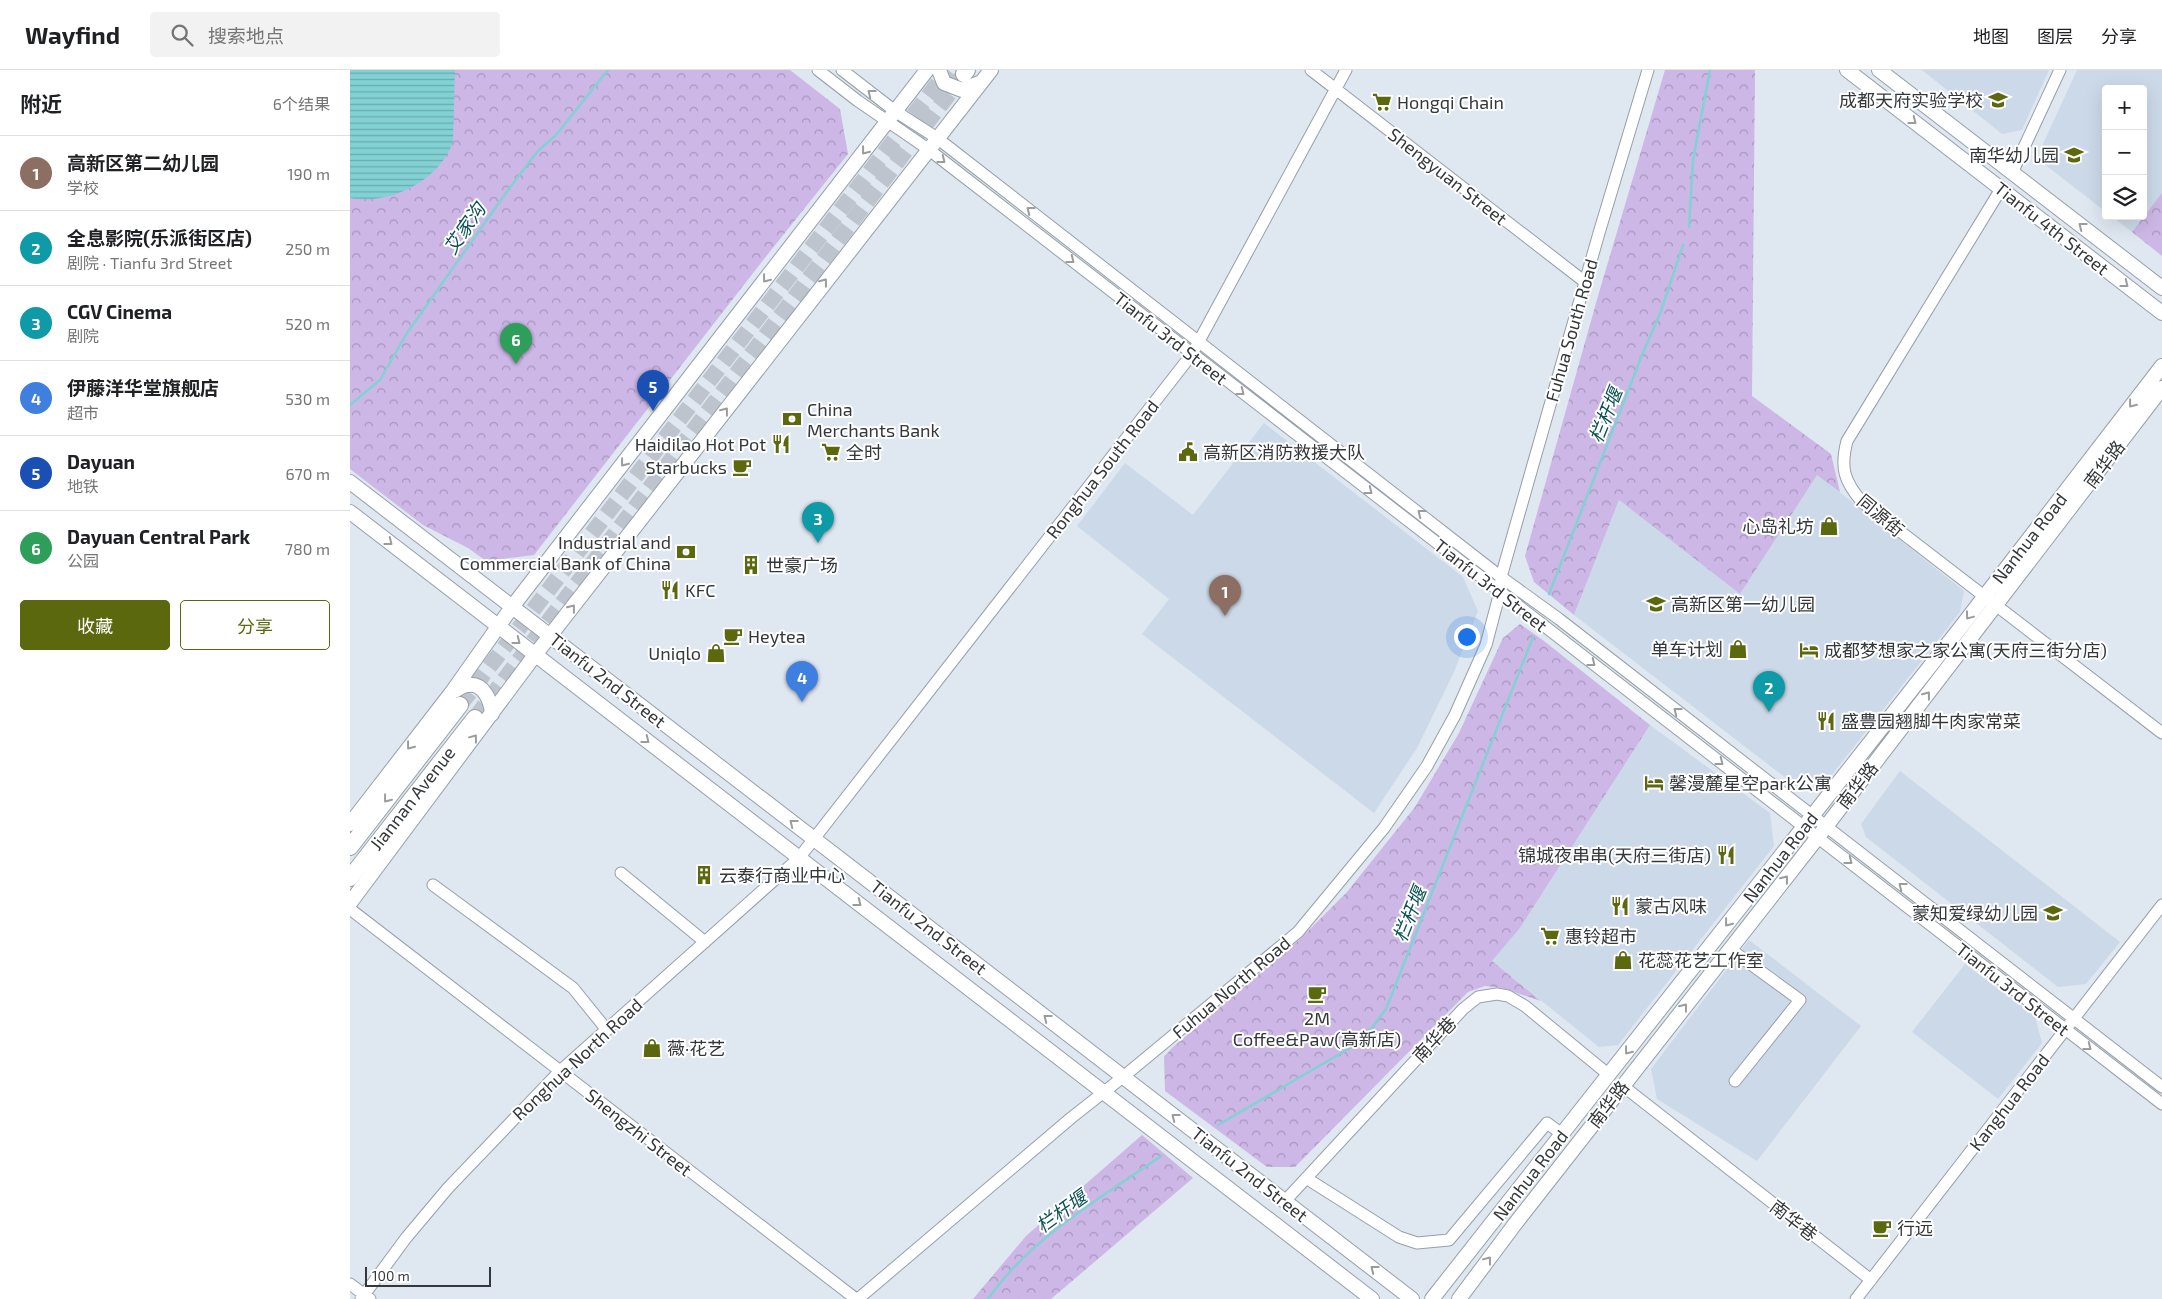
<!DOCTYPE html>
<html lang="zh">
<meta charset="utf-8">
<style>
body{margin:0;font-family:"Exo 2","Noto Sans SC",sans-serif;background:#f2f2f2;color:#202124}
.controls{position:absolute;right:15px;top:15px;display:grid;overflow:hidden;border-radius:5px;box-shadow:0 5px 20px #0002}
.controls button{width:45px;height:45px;display:grid;place-items:center;padding:0;border:0;border-bottom:1px solid #e0e0e0;background:#fff;color:#202124;font:25px sans-serif}
.scale{position:absolute;left:15px;bottom:12px;width:126px;box-sizing:border-box;padding-left:5px;border:2px solid #34383b;border-top:0;font-size:14px;line-height:18px;white-space:nowrap;color:#34383b;-webkit-text-stroke:4px #fff;paint-order:stroke}
.you{position:absolute;left:1116px;top:566px;width:18px;height:18px;margin:-12px;border:4px solid #fff;border-radius:50%;background:#1a73e8;box-shadow:0 0 0 8px #1a73e833}
.badge{display:grid;place-items:center;width:32px;height:32px;border-radius:50%;background:#5c680e;color:#fff;font-size:16px;font-weight:700}
.pin{position:absolute;translate:-50% -41px;filter:drop-shadow(0 1px 2px #0008)}
.pin::after{content:'';position:absolute;top:26px;width:18px;height:15px;background:inherit;clip-path:polygon(0 0,100% 0,50% 100%)}
.list{margin:0;padding:0;list-style:none}
h2{display:flex;justify-content:space-between;align-items:center;height:65px;margin:0;padding:0 20px;font-size:21px}
h2 small{font-size:16px;font-weight:400;color:#757577}
.list li{display:grid;grid-template-columns:32px 1fr auto;gap:15px;align-items:center;box-sizing:border-box;height:75px;padding:0 20px;border-top:1px solid #e0e0e0}
.list b{display:block;font-size:19px;white-space:nowrap}
.list p{margin:0;font-size:16px;white-space:nowrap;color:#757577}
.list em{font-size:16px;font-style:normal;color:#757577}
.actions{display:flex;gap:10px;padding:15px 20px}
.actions a{flex:1;padding:11px 0;border:1px solid #5c680e;border-radius:5px;text-align:center;font-size:18px;color:#5c680e}
.actions .main{background:#5c680e;color:#fff}
.icon{flex:none;width:28px;height:28px;fill:none;stroke:currentColor;stroke-width:2;stroke-linecap:round;stroke-linejoin:round}
.map{position:relative;flex:none;width:1812px;height:1229px;overflow:hidden}
header{display:flex;align-items:center;gap:30px;box-sizing:border-box;height:70px;padding:0 25px;background:#fff;border-bottom:1px solid #e0e0e0}
header strong{font-size:24px}
nav{display:flex;gap:28px;margin-inline-start:auto;font-size:18px}
.search{width:350px;height:45px;background:#f2f2f2;display:flex;align-items:center;gap:12px;box-sizing:border-box;padding:0 18px;border-radius:5px;color:#757577;font-size:19px}
main{display:flex}
aside{flex:1;background:#fff}
.map>svg:first-child{display:block}
</style>
<header>
<strong>Wayfind</strong>
<div class="search"><svg class="icon" aria-label="search" viewBox="0 0 24 24"><circle cx="10" cy="10" r="6"/><path d="M15 15l6 6"/></svg>搜索地点</div>
<nav><a>地图</a><a>图层</a><a>分享</a></nav>
</header>
<main>
<aside>
<h2>附近<small>6个结果</small></h2>
<ul class="list">
<li><span class="badge" style="background:#8d6e63">1</span><div><b>高新区第二幼儿园</b><p>学校</p></div><em>190 m</em></li>
<li><span class="badge" style="background:#0f9aa8">2</span><div><b>全息影院(乐派街区店)</b><p>剧院 · Tianfu 3rd Street</p></div><em>250 m</em></li>
<li><span class="badge" style="background:#0f9aa8">3</span><div><b>CGV Cinema</b><p>剧院</p></div><em>520 m</em></li>
<li><span class="badge" style="background:#3f7fe0">4</span><div><b>伊藤洋华堂旗舰店</b><p>超市</p></div><em>530 m</em></li>
<li><span class="badge" style="background:#1a4fb4">5</span><div><b>Dayuan</b><p>地铁</p></div><em>670 m</em></li>
<li><span class="badge" style="background:#2e9e5b">6</span><div><b>Dayuan Central Park</b><p>公园</p></div><em>780 m</em></li>
</ul>
<div class="actions"><a class="main">收藏</a><a>分享</a></div>
</aside>
<div class="map">
<svg width="1812" height="1229" viewBox="0 0 1812 1229">
<defs>
<pattern id="park-crowns" width="20" height="18" patternUnits="userSpaceOnUse" patternTransform="scale(1.25)"><rect width="20" height="18" fill="#cdb7e6"/><path d="M2 6a3 3 0 1 1 6 0M12 15a3 3 0 1 1 6 0" fill="none" stroke="#a796bc"/></pattern>
<pattern id="water-rules" width="6" height="5" patternUnits="userSpaceOnUse" patternTransform="scale(1.25)"><rect width="6" height="5" fill="#82d1d4"/><path d="M0 2.5h6" fill="none" stroke="#6babad"/></pattern>
</defs>
<rect width="100%" height="100%" fill="#dfe7f1"/>
<path fill="#ccd9e8" d="M1572,0h127l-27,60 -20,4z
M1727,0h85v124l-30,38 -21,-16h32v-127h-37v123l-63,-49 -1,-17z
M914,353l199,154 15,34 -24,61 -37,76 -43,65 -232,-179 27,-35 -92,-73 48,-63 68,52z
M1467,404l147,117 -4,21 -130,165 -39,5 -217,-167 45,-115 121,94z
M1300,655l120,88 4,33 -156,199 -19,2 -107,-86 28,-33z
M1550,701l220,171 -34,42 -28,3 -192,-150 -5,-13z
M1399,870l112,86 -104,135 -100,-62 -6,-30z
M1615,894l70,53 7,26 -44,56 -86,-67z"/>
<path fill="url(#park-crowns)" d="M0,0h440l50,39 8,45 -84,105 -230,296 -48,6 -18,-13 -45,-23 -73,-56z
M1315,0h90l-3,326 79,58 9,38 -23,-17 -77,119 -121,-94 -45,115 -40,-33 -9,-26 73,-260z
M1812,123v63l-30,-24z
M1170,554l24,17 106,84 -130,203 -28,33 49,40 -39,-13 -17,-2 -17,6 -173,175h-28l-102,-76 -1,-34 8,-9 127,-108 48,-48 68,-85 44,-74 44,-95z
M792,1065l51,43 -142,121h-78l53,-63z"/>
<path fill="url(#water-rules)" d="M0,0h105l-2,71c-12,39 -64,65 -103,57z"/>
<g fill="none" stroke-linecap="round" stroke-linejoin="round">
<path stroke="#82d1d4" stroke-width="2.5" d="M1339,157l4,-67 17,-90
M0,335l30,-25 27,-47 101,-143 29,-38 19,-17 52,-65
M1199,524l93,-239 19,-44 22,-66
M868,1055l137,-80 16,-16 15,-20 147,-372
M638,1229c43,-62 112,-100 173,-143"/>
<path stroke="#bdc4cd" stroke-width="16" stroke-dasharray="16 8" stroke-linecap="butt" d="M110,635l488,-635
M125,648l489,-644"/>
<g stroke="#979fa7" stroke-width="13">
<path id="minor" d="M468,0l40,31 70,48 1234,955
M492,0l53,41 42,27 564,439 58,42 603,468
M961,0l274,212
M1662,103l48,-103
M1651,119l-154,252c-7,27 -3,40 15,61l300,231
M271,803l84,69
M83,815l140,103 34,42
M0,839l506,390
M1380,879l70,51 -65,81
M1273,1016l248,194
M956,1108l93,59 18,6 32,-3 98,-117 15,11
M935,1131l178,-192 15,-12 19,-3 11,2 17,10 84,69
M0,1214l20,15
M11,1229l45,-61 42,-50 112,-117 239,-213 393,-504 154,-284
M508,1229l213,-181 52,-41 175,-145 86,-104 43,-62 28,-51 31,-70 14,-53 1,-15 98,-344 49,-163
M1506,1229l306,-394"/>
</g>
<g stroke="#979fa7" stroke-width="16">
<path id="major" d="M589,0l5,13 18,7 17,-7
M1497,0l315,243
M1529,0l283,218
M0,412l1062,817
M0,442l1022,787
M102,622c5,-2 11,-7 16,-7 16,-2 23,16 24,29
M0,754l102,-132 60,-85 415,-537
M0,833l185,-248 456,-585
M1082,1229l529,-672 201,-261
M1109,1229l56,-75 303,-387 344,-449"/>
</g>
<g stroke="#979fa7" stroke-width="18">
<path id="highway" d="M614,4l3,-4
M0,777l110,-142
M0,808l125,-160"/>
</g>
<use href="#minor" stroke="#fff" stroke-width="11"/>
<use href="#major" stroke="#fff" stroke-width="14"/>
<use href="#highway" stroke="#fff" stroke-width="16"/>
</g>
<defs><path id="oneway-chevron" d="M-2-3.5L2.5 0L-2 3.5" fill="none" stroke-width="1.6" stroke-linecap="round" stroke-linejoin="round" transform="scale(1.25)"/></defs>
<g stroke="#9a9c9d">
<use href="#oneway-chevron" transform="translate(521 23) rotate(-142)"/>
<use href="#oneway-chevron" transform="translate(1563 51) rotate(38)"/>
<use href="#oneway-chevron" transform="translate(515 81) rotate(128)"/>
<use href="#oneway-chevron" transform="translate(592 90) rotate(38)"/>
<use href="#oneway-chevron" transform="translate(680 140) rotate(-142)"/>
<use href="#oneway-chevron" transform="translate(1732 156) rotate(-142)"/>
<use href="#oneway-chevron" transform="translate(721 190) rotate(38)"/>
<use href="#oneway-chevron" transform="translate(416 209) rotate(128)"/>
<use href="#oneway-chevron" transform="translate(474 212) rotate(-52)"/>
<use href="#oneway-chevron" transform="translate(1775 214) rotate(38)"/>
<use href="#oneway-chevron" transform="translate(891 322) rotate(38)"/>
<use href="#oneway-chevron" transform="translate(1782 334) rotate(128)"/>
<use href="#oneway-chevron" transform="translate(375 341) rotate(-52)"/>
<use href="#oneway-chevron" transform="translate(274 393) rotate(128)"/>
<use href="#oneway-chevron" transform="translate(1019 421) rotate(38)"/>
<use href="#oneway-chevron" transform="translate(1071 443) rotate(-142)"/>
<use href="#oneway-chevron" transform="translate(39 472) rotate(38)"/>
<use href="#oneway-chevron" transform="translate(222 538) rotate(-52)"/>
<use href="#oneway-chevron" transform="translate(1619 546) rotate(127)"/>
<use href="#oneway-chevron" transform="translate(167 571) rotate(38)"/>
<use href="#oneway-chevron" transform="translate(1242 593) rotate(38)"/>
<use href="#oneway-chevron" transform="translate(1577 625) rotate(-52)"/>
<use href="#oneway-chevron" transform="translate(1327 641) rotate(-142)"/>
<use href="#oneway-chevron" transform="translate(124 668) rotate(-53)"/>
<use href="#oneway-chevron" transform="translate(296 670) rotate(38)"/>
<use href="#oneway-chevron" transform="translate(60 676) rotate(128)"/>
<use href="#oneway-chevron" transform="translate(1370 692) rotate(38)"/>
<use href="#oneway-chevron" transform="translate(37 729) rotate(128)"/>
<use href="#oneway-chevron" transform="translate(443 753) rotate(-142)"/>
<use href="#oneway-chevron" transform="translate(1499 791) rotate(38)"/>
<use href="#oneway-chevron" transform="translate(1435 809) rotate(-52)"/>
<use href="#oneway-chevron" transform="translate(1552 816) rotate(-142)"/>
<use href="#oneway-chevron" transform="translate(508 833) rotate(38)"/>
<use href="#oneway-chevron" transform="translate(1378 853) rotate(128)"/>
<use href="#oneway-chevron" transform="translate(1334 937) rotate(-52)"/>
<use href="#oneway-chevron" transform="translate(697 948) rotate(-142)"/>
<use href="#oneway-chevron" transform="translate(1738 977) rotate(38)"/>
<use href="#oneway-chevron" transform="translate(1278 981) rotate(128)"/>
<use href="#oneway-chevron" transform="translate(825 1047) rotate(-142)"/>
<use href="#oneway-chevron" transform="translate(1138 1190) rotate(-53)"/>
<use href="#oneway-chevron" transform="translate(1024 1199) rotate(-142)"/>
</g>
<defs>
<g id="school-bare" transform="scale(1.5)"><path d="M0-5L7-2L0 1L-7-2ZM-4 1L0 2.5L4 1V4Q0 6-4 4Z" fill="#5c680e" stroke="#fff" stroke-width="2.5" paint-order="stroke"/></g>
<g id="supermarket-bare" transform="scale(1.5)"><path d="M-6-5.5h2.5l.6 2H6L4.5 2H-2.5L-4.4-4H-6ZM-1.5 3.2a1.3 1.3 0 1 0 .1 0ZM3 3.2a1.3 1.3 0 1 0 .1 0Z" fill="#5c680e" stroke="#fff" stroke-width="2.5" paint-order="stroke"/></g>
<g id="bank-bare" transform="scale(1.5)"><path d="M-6-4H6V4H-6ZM0-2.3a2.3 2.3 0 1 0 0 4.6a2.3 2.3 0 1 0 0-4.6Z" fill="#5c680e" stroke="#fff" stroke-width="2.5" paint-order="stroke"/></g>
<g id="restaurant-bare" transform="scale(1.5)"><path d="M-5-6h1v4h1v-4h1v4h1v-4h1v5L-1.5 .5V6h-2V.5L-5-1ZM5-6V6H3V1.5H1.5Q1.5-4 5-6Z" fill="#5c680e" stroke="#fff" stroke-width="2.5" paint-order="stroke"/></g>
<g id="civic-bare" transform="scale(1.5)"><path d="M-.6-6.5H3V-4.5H.6V-3L4-1V1h2V6H-6V1h2V-1L-.6-3ZM-1.2 2.5V6h2.4V2.5Z" fill="#5c680e" stroke="#fff" stroke-width="2.5" paint-order="stroke"/></g>
<g id="cafe-bare" transform="scale(1.5)"><path d="M-5.5-4.5H6V0H3Q3 3.5 0 3.5H-2.5Q-5.5 3.5-5.5 0ZM3-3.2v2h1.7v-2ZM-6 4.5H4V6H-6Z" fill="#5c680e" stroke="#fff" stroke-width="2.5" paint-order="stroke"/></g>
<g id="shop-bare" transform="scale(1.5)"><path d="M-5-2.5h2.3a2.7 3.5 0 0 1 5.4 0H5L5.5 6h-11ZM-1.5-2.5h3a1.5 2.3 0 0 0-3 0Z" fill="#5c680e" stroke="#fff" stroke-width="2.5" paint-order="stroke"/></g>
<g id="building-bare" transform="scale(1.5)"><path d="M-4-6H4V6H1V3H-1V6H-4ZM-2.5-4.3h1.7v1.8h-1.7ZM.8-4.3h1.7v1.8H.8ZM-2.5-1h1.7V.8h-1.7ZM.8-1h1.7V.8H.8Z" fill="#5c680e" stroke="#fff" stroke-width="2.5" paint-order="stroke"/></g>
<g id="hotel-bare" transform="scale(1.5)"><path d="M-6-4.5h1.5V1H6V5H4.5V3h-9V5H-6ZM-4 0a1.8 1.8 0 1 1 3.6 0ZM.5 0V-2.5h3Q6-2.5 6 0Z" fill="#5c680e" stroke="#fff" stroke-width="2.5" paint-order="stroke"/></g>
</defs>
<g fill-rule="evenodd">
<use href="#school-bare" x="1648" y="30"/>
<use href="#supermarket-bare" x="1032" y="32"/>
<use href="#school-bare" x="1724" y="85"/>
<use href="#bank-bare" x="442" y="349"/>
<use href="#restaurant-bare" x="431" y="374"/>
<use href="#supermarket-bare" x="481" y="382"/>
<use href="#civic-bare" x="838" y="382"/>
<use href="#cafe-bare" x="392" y="397"/>
<use href="#shop-bare" x="1479" y="456"/>
<use href="#bank-bare" x="336" y="482"/>
<use href="#building-bare" x="401" y="495"/>
<use href="#restaurant-bare" x="320" y="520"/>
<use href="#school-bare" x="1306" y="534"/>
<use href="#cafe-bare" x="383" y="566"/>
<use href="#shop-bare" x="1388" y="579"/>
<use href="#hotel-bare" x="1459" y="580"/>
<use href="#shop-bare" x="366" y="583"/>
<use href="#restaurant-bare" x="1476" y="651"/>
<use href="#hotel-bare" x="1304" y="713"/>
<use href="#restaurant-bare" x="1376" y="785"/>
<use href="#building-bare" x="354" y="805"/>
<use href="#restaurant-bare" x="1270" y="836"/>
<use href="#school-bare" x="1703" y="843"/>
<use href="#supermarket-bare" x="1200" y="866"/>
<use href="#shop-bare" x="1273" y="890"/>
<use href="#cafe-bare" x="967" y="924"/>
<use href="#shop-bare" x="302" y="978"/>
<use href="#cafe-bare" x="1532" y="1158"/>
</g>
<g text-anchor="middle" dominant-baseline="central" stroke-width="4" stroke-linejoin="round" paint-order="stroke">
<g font-size="18" fill="#34383b" stroke="#fff" text-anchor="start">
<text x="1633" y="30" text-anchor="end">成都天府实验学校</text>
<text x="1047" y="32">Hongqi Chain</text>
<text x="1709" y="85" text-anchor="end">南华幼儿园</text>
<text x="457" y="339">China<tspan x="457" dy="21">Merchants Bank</tspan></text>
<text x="416" y="374" text-anchor="end">Haidilao Hot Pot</text>
<text x="496" y="382">全时</text>
<text x="853" y="382">高新区消防救援大队</text>
<text x="377" y="397" text-anchor="end">Starbucks</text>
<text x="1464" y="456" text-anchor="end">心岛礼坊</text>
<text x="321" y="472" text-anchor="end">Industrial and<tspan x="321" dy="21">Commercial Bank of China</tspan></text>
<text x="416" y="495">世豪广场</text>
<text x="335" y="520">KFC</text>
<text x="1321" y="534">高新区第一幼儿园</text>
<text x="398" y="566">Heytea</text>
<text x="1373" y="579" text-anchor="end">单车计划</text>
<text x="1474" y="580">成都梦想家之家公寓(天府三街分店)</text>
<text x="351" y="583" text-anchor="end">Uniqlo</text>
<text x="1491" y="651">盛豊园翘脚牛肉家常菜</text>
<text x="1319" y="713">馨漫麓星空park公寓</text>
<text x="1361" y="785" text-anchor="end">锦城夜串串(天府三街店)</text>
<text x="369" y="805">云泰行商业中心</text>
<text x="1285" y="836">蒙古风味</text>
<text x="1688" y="843" text-anchor="end">蒙知爱绿幼儿园</text>
<text x="1215" y="866">惠铃超市</text>
<text x="1288" y="890">花蕊花艺工作室</text>
<text x="967" y="948" text-anchor="middle">2M<tspan x="967" dy="21">Coffee&amp;Paw(高新店)</tspan></text>
<text x="317" y="978">薇·花艺</text>
<text x="1547" y="1158">行远</text>
</g>
<g font-size="18" fill="#34383b" stroke="#fff">
<text transform="translate(1098 106) rotate(38)">Shengyuan Street</text>
<text transform="translate(1702 158) rotate(38)">Tianfu 4th Street</text>
<text transform="translate(1221 260) rotate(-74)">Fuhua South Road</text>
<text transform="translate(821 268) rotate(38)">Tianfu 3rd Street</text>
<text transform="translate(1754 394) rotate(-53)">南华路</text>
<text transform="translate(752 399) rotate(-52)">Ronghua South Road</text>
<text transform="translate(1531 445) rotate(40)">同源街</text>
<text transform="translate(1679 468) rotate(-52)">Nanhua Road</text>
<text transform="translate(1141 515) rotate(38)">Tianfu 3rd Street</text>
<text transform="translate(258 610) rotate(38)">Tianfu 2nd Street</text>
<text transform="translate(1507 715) rotate(-52)">南华路</text>
<text transform="translate(62 728) rotate(-52)">Jiannan Avenue</text>
<text transform="translate(1430 787) rotate(-52)">Nanhua Road</text>
<text transform="translate(579 857) rotate(38)">Tianfu 2nd Street</text>
<text transform="translate(881 917) rotate(-40)">Fuhua North Road</text>
<text transform="translate(1663 919) rotate(38)">Tianfu 3rd Street</text>
<text transform="translate(1084 969) rotate(-47)">南华巷</text>
<text transform="translate(227 989) rotate(-43)">Ronghua North Road</text>
<text transform="translate(1659 1032) rotate(-52)">Kanghua Road</text>
<text transform="translate(1258 1034) rotate(-52)">南华路</text>
<text transform="translate(289 1062) rotate(38)">Shengzhi Street</text>
<text transform="translate(900 1104) rotate(38)">Tianfu 2nd Street</text>
<text transform="translate(1180 1105) rotate(-52)">Nanhua Road</text>
<text transform="translate(1444 1150) rotate(38)">南华巷</text>
</g>
<g font-size="19" font-style="italic" fill="#0a5255" stroke="#fff">
<text transform="translate(114 158) rotate(-55)">艾家沟</text>
<text transform="translate(1255 345) rotate(-68)">栏杆堰</text>
<text transform="translate(1059 844) rotate(-68)">栏杆堰</text>
<text transform="translate(711 1141) rotate(-36)">栏杆堰</text>
</g>
</g>
</svg>
<div class="controls">
<button>+</button>
<button>−</button>
<button><svg class="icon" aria-label="layers" viewBox="0 0 24 24"><path d="M12 4l9 5-9 5-9-5zM3 14l9 5 9-5"/></svg></button>
</div>
<div class="scale">100 m</div>
<div class="you"></div>
<div class="pin badge" style="left:875px;top:546px;background:#8d6e63">1</div>
<div class="pin badge" style="left:1419px;top:642px;background:#0f9aa8">2</div>
<div class="pin badge" style="left:468px;top:473px;background:#0f9aa8">3</div>
<div class="pin badge" style="left:452px;top:632px;background:#3f7fe0">4</div>
<div class="pin badge" style="left:303px;top:341px;background:#1a4fb4">5</div>
<div class="pin badge" style="left:166px;top:294px;background:#2e9e5b">6</div>
</div>
</main>
